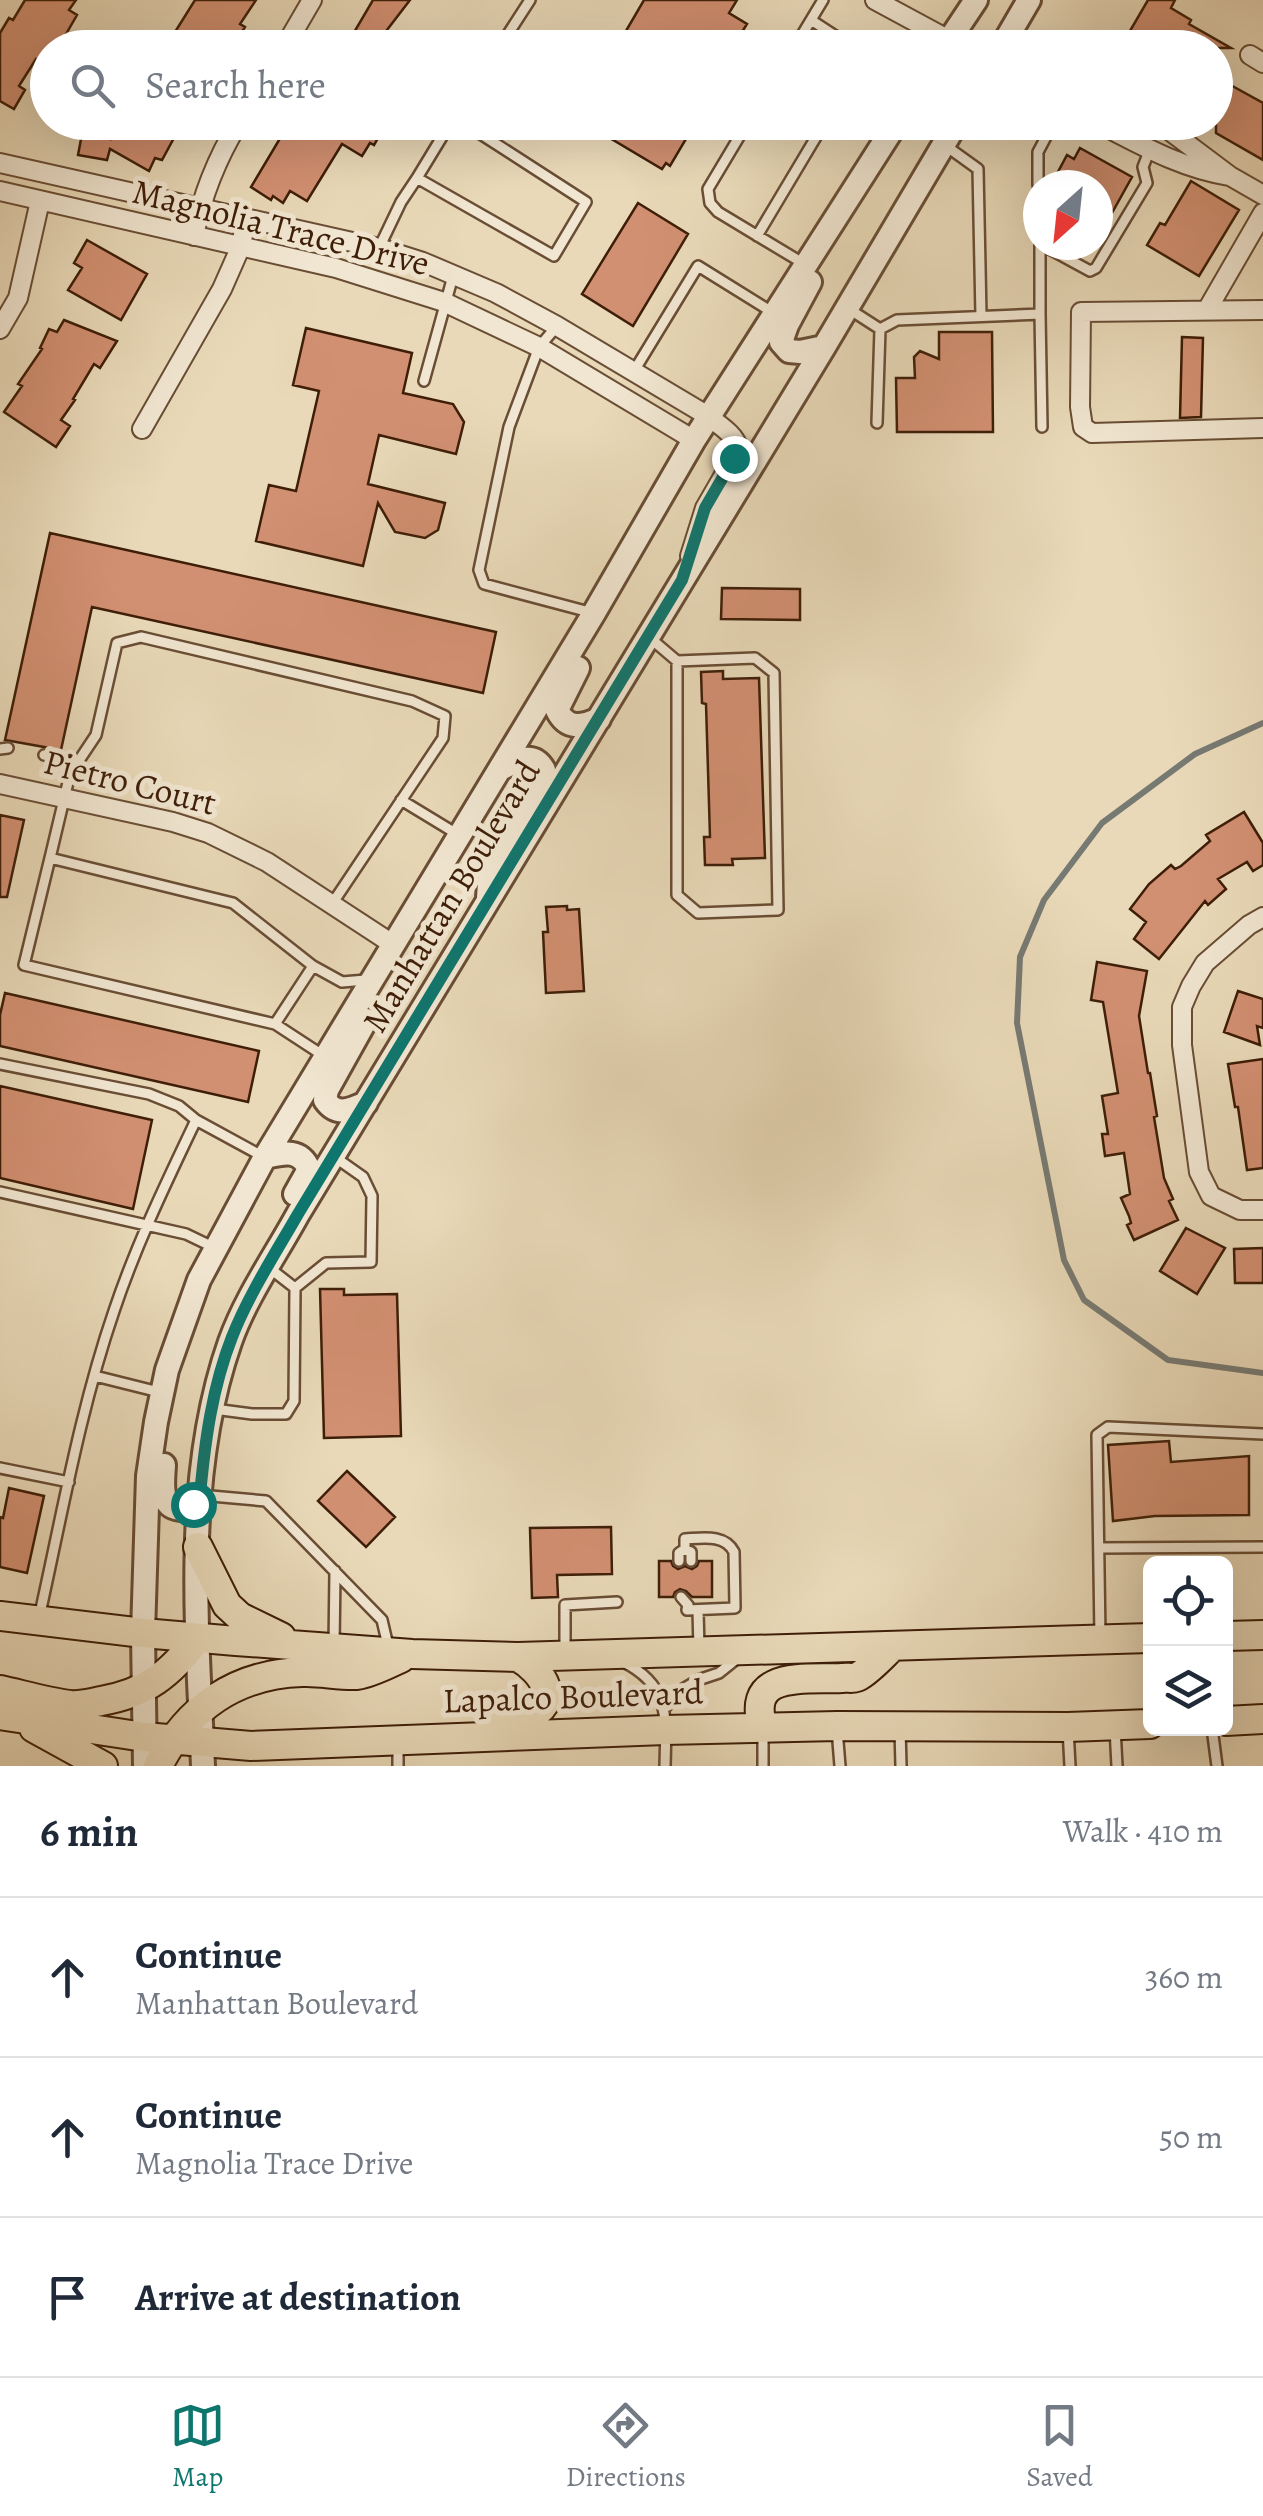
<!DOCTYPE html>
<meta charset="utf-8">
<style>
body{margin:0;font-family:Alegreya,serif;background:#f6f6f7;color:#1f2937}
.controls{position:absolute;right:30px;bottom:30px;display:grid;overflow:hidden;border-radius:15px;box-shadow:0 10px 40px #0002}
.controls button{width:90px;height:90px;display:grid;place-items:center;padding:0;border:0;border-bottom:2px solid #e0e1e3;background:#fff;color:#1f2937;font:50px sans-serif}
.compass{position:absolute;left:1023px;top:170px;width:90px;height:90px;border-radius:50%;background:#fff;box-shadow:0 10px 40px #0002;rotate:207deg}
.stop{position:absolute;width:30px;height:30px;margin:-22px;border:8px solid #0f766e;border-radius:50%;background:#fff}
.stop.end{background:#0f766e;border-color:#fff;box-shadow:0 2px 10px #0008}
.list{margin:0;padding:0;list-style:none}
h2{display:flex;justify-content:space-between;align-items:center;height:130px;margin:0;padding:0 40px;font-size:42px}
h2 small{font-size:32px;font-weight:400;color:#747a83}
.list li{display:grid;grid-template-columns:65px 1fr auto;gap:30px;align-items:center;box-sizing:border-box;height:160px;padding:0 40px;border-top:2px solid #e0e1e3}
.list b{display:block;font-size:38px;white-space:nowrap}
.list p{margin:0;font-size:32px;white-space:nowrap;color:#747a83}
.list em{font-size:32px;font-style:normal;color:#747a83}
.icon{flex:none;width:55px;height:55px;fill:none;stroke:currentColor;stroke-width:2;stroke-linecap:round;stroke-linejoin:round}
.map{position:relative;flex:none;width:1263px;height:1766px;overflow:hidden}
.search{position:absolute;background:#fff;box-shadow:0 10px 40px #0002;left:30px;right:30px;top:30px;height:110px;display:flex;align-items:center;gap:25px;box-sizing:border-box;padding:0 35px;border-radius:55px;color:#747a83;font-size:38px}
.sheet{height:610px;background:#fff}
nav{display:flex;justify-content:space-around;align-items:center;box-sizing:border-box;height:140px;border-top:2px solid #e0e1e3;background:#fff;font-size:28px;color:#747a83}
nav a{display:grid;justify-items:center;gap:5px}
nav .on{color:#0f766e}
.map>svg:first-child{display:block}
</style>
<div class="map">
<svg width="1263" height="1766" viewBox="0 0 1263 1766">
<rect width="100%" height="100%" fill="#e9d9b8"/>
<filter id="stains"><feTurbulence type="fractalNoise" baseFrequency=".002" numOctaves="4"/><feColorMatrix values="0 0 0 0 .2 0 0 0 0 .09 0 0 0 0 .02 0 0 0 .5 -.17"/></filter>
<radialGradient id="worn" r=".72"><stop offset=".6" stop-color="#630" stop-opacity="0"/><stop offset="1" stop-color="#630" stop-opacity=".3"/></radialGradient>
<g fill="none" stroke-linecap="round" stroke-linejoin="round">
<path stroke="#777a73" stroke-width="6" d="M1263,723l-68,31 -93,69 -58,77 -24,57 -3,66 47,237 20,40 84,60 95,13"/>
</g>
<path fill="#d29072" stroke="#3e1e08" stroke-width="2.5" d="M25,0h51l-7,10 8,5 -19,33h-10v18l-12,-7 -17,27 6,4 -11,19 -14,-8v-68l9,-15 4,2z
M195,0h61l-16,24 5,3 -13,21h-67z
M373,0h37l-23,30 29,18h-41l-22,-14z
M644,0h93l-8,13 18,11 -5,8 6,4 -7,12h-125z
M1148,0h27l-4,8 20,12 -2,4 42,24h-111z
M1216,77l47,26v57l-47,-27z
M121,122h31l23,14 -13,24 -7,-2 -6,13 -39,-22 -3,11 -29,-5 4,-21 29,5z
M319,122h53l11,7 -9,16 -4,-2 -8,13 -20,-12 -35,57 -17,-10 -7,12 -10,-7 -2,4 -20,-13 37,-62 22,13z
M583,122h113l-26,44 -4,-3 -4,6z
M1080,148l52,29 -34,61v-53h-47l16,-30 7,4z
M1191,181l48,29 -40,66 -52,-31 13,-22 5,2z
M638,203l50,31 -55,92 -51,-32z
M87,240l60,34 -26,46 -53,-30 14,-22 -8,-5z
M64,320l53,21 -17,27 -6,-4 -21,35 2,1 -14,20 9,6 -14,21 -52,-35 18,-26 -4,-2 24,-35 -2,-1 9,-19 8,3z
M306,328l106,25 -9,40 50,11 11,18 -8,32 -77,-19 -11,49 77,19 -7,27 -13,8 -30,-6 -17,-29 -15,63 -107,-25 13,-56 27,6 23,-100 -26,-6z
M939,332h53l1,100h-96l-1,-54h19l-1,-21 6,-6 19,8z
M1182,337l21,1 -2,79 -21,1z
M50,533l446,99 -13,61 -391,-86 -31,143 -56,-10z
M722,588l78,1v31l-79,-1z
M723,671v8l36,-1 6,180 -33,1 1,6h-28l-1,-28h6l-4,-133 -4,-1 -1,-31z
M1244,812l19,31v22l-10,6 -6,-9 -29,17 8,10 -18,16 -3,-4 -46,58 -25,-20 12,-17 -16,-13 19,-25 22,-19 4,4 6,-3 29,-25 -4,-6z
M0,815l24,5 -17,77h-7z
M567,906v4l12,-1 5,82 -38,2 -3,-61h5l-2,-25z
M1097,962l50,9 -8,45 9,57h2l7,43 -3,1 10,61 9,21 -4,2 9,19 -44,20 -7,-15 4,-2 -2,-7 -8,-18 9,-4 -6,-41 -19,3 -3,-22h6l-6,-38 16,-3 -15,-91 -12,-2z
M1238,991l25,8v29l-6,-2 3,19 -36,-13z
M5,993l254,58 -11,51 -248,-56v-31z
M1263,1059v109l-16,2 -9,-63h-3l-7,-43z
M0,1086l152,34 -19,89 -133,-31z
M1186,1228l39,20 -28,46 -37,-23z
M1263,1248v35h-28l-1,-34z
M320,1289h24v6l53,-1 4,142 -77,2z
M1169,1441l2,21 78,-6v59l-94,1 -42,5 -5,-76z
M347,1471l48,46 -29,30 -48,-46z
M9,1488l35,8 -17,77 -27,-6v-50l3,1z
M611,1527l1,47 -55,1 1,22 -26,1 -2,-70z
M659,1561h12l2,5 5,3 7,-3 7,3 5,-3 2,-5h13v36h-20l-6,-6 -6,-2 -5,3 -2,5h-14z"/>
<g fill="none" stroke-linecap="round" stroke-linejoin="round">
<g stroke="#694d34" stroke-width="14">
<path id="service" d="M811,20l43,28
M499,48l31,-48
M794,48l29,-48
M451,122l-34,56 137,78 32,-54 -124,-80
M748,122l-40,67 2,14 8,9 88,53
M946,146l32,23 3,147
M1038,185v-33l16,-30
M757,236l68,-114
M1040,245v69
M1042,245l48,26 6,-3 51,-85 -4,-16 7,-18
M379,248l22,-46 16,-24
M849,309l31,20 17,-9 143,-6 2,113
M557,326l-18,21 -30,80 -30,143 5,14 109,29
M634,371l64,-105 74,46
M424,381l29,-105
M877,423l3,-94
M650,638l27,23 78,-3 19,15 4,237 -80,3 -21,-18v-234
M0,749l8,-1
M44,755l34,7
M401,800l56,34
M50,858l-26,107 251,59
M313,966l-80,-63 -183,-45 20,-84 26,-39 21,-92 24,-6 271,64 33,15 -2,22 -111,166
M324,1056l-49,-32 38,-58 29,16 24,-2
M0,1064l149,30 30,12 17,14
M0,1192l186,42 27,13
M295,1288l31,-25 45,-1 1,-66 -9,-19 -27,-19
M95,1376l64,16
M214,1409l38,5h34l8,-13 1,-113 -27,-21
M0,1468l69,14
M200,1495l66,6 116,119 7,30
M1099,1548l164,-1
M685,1549l6,3v9
M679,1561v-8l6,-4v-10c18,-1 40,-5 49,13l1,56 -48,2 1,-5 -7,-8
M698,1610l1,39
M39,1618c23,-103 41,-208 75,-307 22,-66 52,-128 82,-191l66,36
M1100,1637l-3,-202 11,-8 155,7
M334,1646l1,-75
M565,1653v-48l52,-3
M623,1662c48,23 43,58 42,104
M665,1708l13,-16 20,-12 21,-7 20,-16
M1115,1728l2,38
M1212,1728l5,38
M837,1729l3,37
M900,1729l1,37
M1068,1729l2,37
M398,1744v22
M763,1766v-35"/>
</g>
<g stroke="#694d34" stroke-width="22">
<path id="minor" d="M875,0l74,40
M284,48l28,-48
M1250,55l13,8
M1096,122c43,22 86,47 134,54
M1158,122l72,54 33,19
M0,163l379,85 44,14 73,31 61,33 151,90c12,10 26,17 31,33l-34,59 -15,48
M0,191l336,77 108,34 95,45 155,93
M194,236c8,-41 23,-78 45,-114
M1207,310l56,-97
M1263,310l-182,2 -1,95 3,20 9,6 171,-5
M0,329l18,-31 22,-97
M142,429l80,-140 19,-43 2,-11
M0,784l173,38 35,11 59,29 127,83
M1263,917l-14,8 -44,38 -14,23 -9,21v38l17,127 12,24 29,14h23"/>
</g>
<g stroke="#694d34" stroke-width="28">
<path id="tertiary" d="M944,48l32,-48
M1001,48l28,-48
M810,282l-23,43 -6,17 8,9 11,1 24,-5
M578,668l-21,42c10,20 24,17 42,9
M488,898l2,-30 53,-90 1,-8c-11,-20 -29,-9 -45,0
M366,1020l-39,70 -2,10c12,17 25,10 41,3
M265,1157c18,-4 35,-9 44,12l-14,25
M164,1465c-1,19 -6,46 22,44l14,-14
M145,1766l-2,-133 5,-157 8,-54 11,-52 32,-90 66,-123 329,-544 100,-173 203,-318
M203,1766c-6,-139 -20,-290 27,-424 16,-45 45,-86 68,-128l526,-867 133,-225"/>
</g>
<g stroke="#3e1e08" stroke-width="32">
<path id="primary" d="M198,1547l29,58 13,12 41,20
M0,1616l143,17 93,8 176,13 106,3 632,-19
M1226,1636l37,-1
M0,1690c23,5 47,12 70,15 10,1 21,-2 31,-4 46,-8 69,-27 97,-63
M0,1715l144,22 107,9 414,-16 172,-4 231,1 82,-3
M493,1719c11,0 22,1 33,-2 38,-14 17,-46 -8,-60
M1226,1721l37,-2
M34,1728l69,38
M763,1728c-18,-58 41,-48 79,-50 5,-1 10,1 15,-1 10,-4 28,-24 36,-31
M158,1766c29,-58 78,-92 144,-94 18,-1 37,4 55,3 14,-2 31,-11 44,-17"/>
</g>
<use href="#service" stroke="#f1e6d1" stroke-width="9"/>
<use href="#minor" stroke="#f1e6d1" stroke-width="18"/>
<use href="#tertiary" stroke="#f1e6d1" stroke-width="22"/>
<use href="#primary" stroke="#e9d9b8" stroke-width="28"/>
</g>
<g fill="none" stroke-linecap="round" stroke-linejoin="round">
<path stroke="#0f766e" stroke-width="12" d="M193,1504l7,-9c5,-54 12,-107 32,-158 17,-43 43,-83 66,-123l384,-634 23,-72 29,-50"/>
</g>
<g text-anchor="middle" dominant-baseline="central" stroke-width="10" stroke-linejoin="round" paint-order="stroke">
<g font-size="35" fill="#3e1e08" stroke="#f1e6d1">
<text transform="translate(281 227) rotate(14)">Magnolia Trace Drive</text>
<text transform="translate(130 782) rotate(14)">Pietro Court</text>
<text transform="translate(451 896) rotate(-59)">Manhattan Boulevard</text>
<text transform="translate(573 1696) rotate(-2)">Lapalco Boulevard</text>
</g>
</g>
<rect width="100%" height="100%" filter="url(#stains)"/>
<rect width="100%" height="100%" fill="url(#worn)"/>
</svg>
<div class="controls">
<button><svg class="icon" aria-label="locate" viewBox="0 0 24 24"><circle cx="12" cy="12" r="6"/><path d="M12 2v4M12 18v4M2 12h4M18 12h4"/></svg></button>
<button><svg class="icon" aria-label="layers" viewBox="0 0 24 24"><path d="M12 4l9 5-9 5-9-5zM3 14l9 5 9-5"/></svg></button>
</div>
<svg class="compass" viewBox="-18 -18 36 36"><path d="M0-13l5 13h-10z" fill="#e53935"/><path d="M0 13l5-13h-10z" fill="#747a83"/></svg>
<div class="stop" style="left:193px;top:1504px"></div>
<div class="stop end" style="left:734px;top:458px"></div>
<div class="search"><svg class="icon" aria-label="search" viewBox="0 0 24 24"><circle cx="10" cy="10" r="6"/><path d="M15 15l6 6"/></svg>Search here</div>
</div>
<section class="sheet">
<h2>6 min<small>Walk · 410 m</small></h2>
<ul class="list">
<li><svg class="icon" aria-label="ahead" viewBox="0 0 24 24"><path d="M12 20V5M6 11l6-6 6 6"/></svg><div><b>Continue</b><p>Manhattan Boulevard</p></div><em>360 m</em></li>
<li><svg class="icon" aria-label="ahead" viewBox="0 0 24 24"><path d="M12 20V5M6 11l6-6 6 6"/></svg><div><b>Continue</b><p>Magnolia Trace Drive</p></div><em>50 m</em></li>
<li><svg class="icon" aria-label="arrive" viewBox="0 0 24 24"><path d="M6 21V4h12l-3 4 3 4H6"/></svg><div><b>Arrive at destination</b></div></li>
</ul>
</section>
<nav>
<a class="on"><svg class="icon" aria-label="map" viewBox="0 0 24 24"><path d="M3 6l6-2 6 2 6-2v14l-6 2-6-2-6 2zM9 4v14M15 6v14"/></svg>Map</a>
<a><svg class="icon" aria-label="directions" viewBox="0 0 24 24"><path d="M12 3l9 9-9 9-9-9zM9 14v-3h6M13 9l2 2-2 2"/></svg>Directions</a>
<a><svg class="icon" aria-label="saved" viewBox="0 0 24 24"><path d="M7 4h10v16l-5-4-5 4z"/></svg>Saved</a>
</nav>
